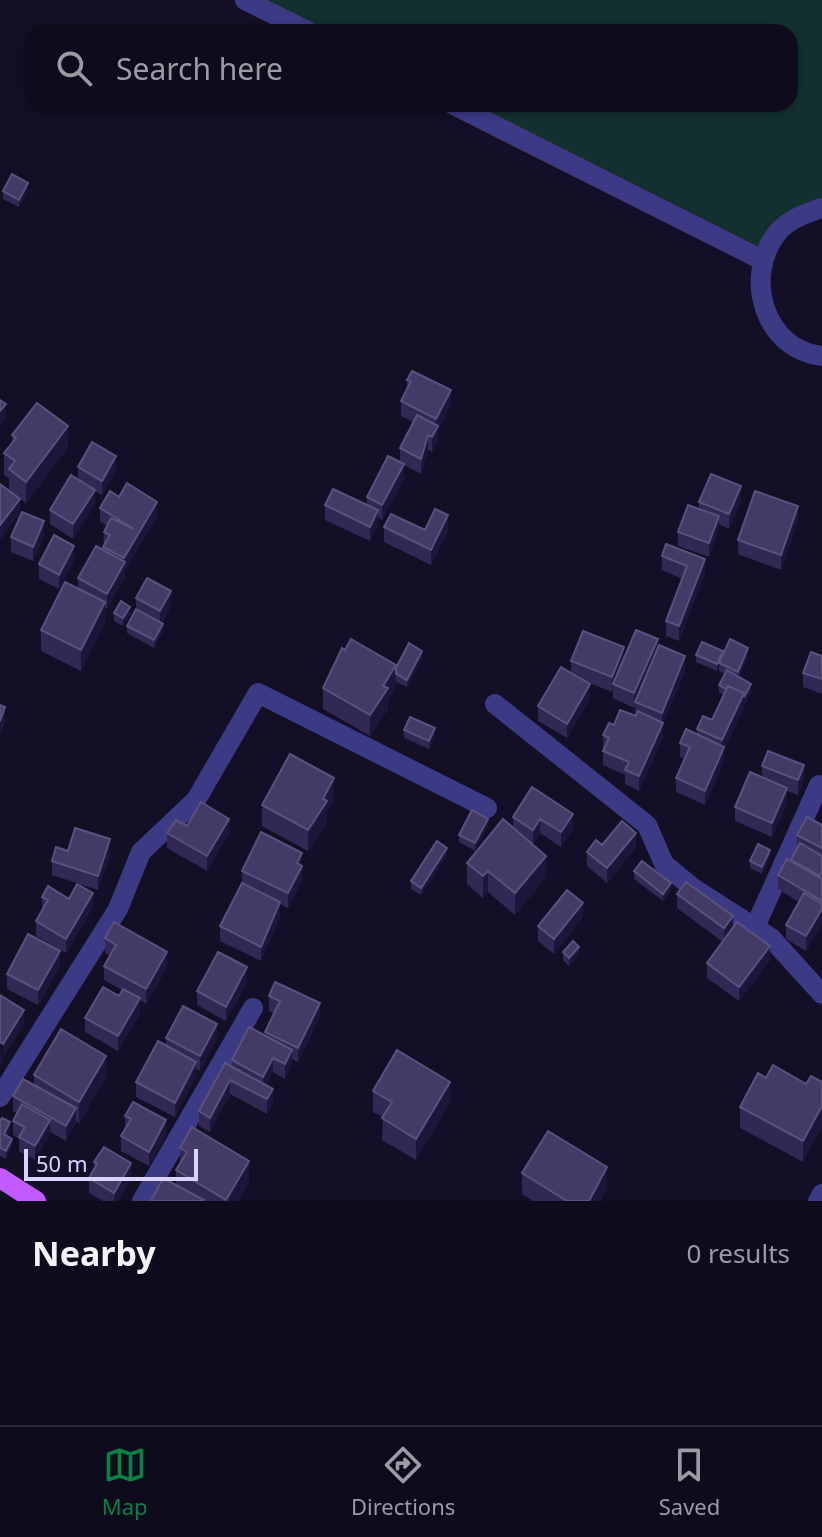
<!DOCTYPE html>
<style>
body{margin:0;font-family:"Noto Sans",sans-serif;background:#171425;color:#f1f3f6}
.scale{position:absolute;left:24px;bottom:20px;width:174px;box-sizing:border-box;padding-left:8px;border:4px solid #d9d4ff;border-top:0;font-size:22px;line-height:28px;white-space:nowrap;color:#d9d4ff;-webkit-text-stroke:6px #130f26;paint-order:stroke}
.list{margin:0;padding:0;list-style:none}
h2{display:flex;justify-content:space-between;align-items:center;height:104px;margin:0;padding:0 32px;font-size:34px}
h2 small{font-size:26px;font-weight:400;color:#9b9ba3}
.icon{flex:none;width:44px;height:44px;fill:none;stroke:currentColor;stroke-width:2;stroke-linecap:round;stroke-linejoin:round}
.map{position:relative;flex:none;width:822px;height:1201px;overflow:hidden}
.search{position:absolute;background:#0e0b1c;box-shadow:0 2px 6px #0004;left:24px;right:24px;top:24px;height:88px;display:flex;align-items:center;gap:20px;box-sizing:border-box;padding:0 28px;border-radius:24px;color:#9b9ba3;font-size:30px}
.sheet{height:224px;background:#0e0b1c}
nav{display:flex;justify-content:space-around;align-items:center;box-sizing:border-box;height:112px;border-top:2px solid #2e2b3b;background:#0e0b1c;font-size:22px;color:#9b9ba3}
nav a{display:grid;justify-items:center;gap:4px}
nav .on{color:#0b8043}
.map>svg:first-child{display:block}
</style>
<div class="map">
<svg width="822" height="1201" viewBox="0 0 822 1201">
<rect width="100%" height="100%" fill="#130f26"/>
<path fill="#12302f" d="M245,0h577v208l-24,8 -36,44 -310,-156h338v-72h-481z"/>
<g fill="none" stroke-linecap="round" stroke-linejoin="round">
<path stroke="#3d3a85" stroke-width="20" d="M245,0l64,32
M452,104l310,156
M822,208c-18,6 -36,12 -47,28 -31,43 -10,114 47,120
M495,704l152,121 17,39 29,24 78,50 51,56
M755,927l64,-142
M0,1097l118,-188 23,-57 55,-52 62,-107 229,115
M142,1201l111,-193
M818,1201l4,-7"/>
<path stroke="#c25bff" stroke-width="20" d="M0,1178l36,23"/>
</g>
<path fill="#312854" d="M28,190l-9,17 -16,-8v-8z
M407,380l44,25 -13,25v10l-6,12 -4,-2 -7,24 -17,-9v14l-22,41 -4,-3v8l-8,16 -45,-21v-15h42v-8l33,-35v-14l13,-26 -12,-6v-15l6,-13z
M12,435l56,12 -42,56 -17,-13v-12l-5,-3v-22l8,-10z
M78,467l38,4 -14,24 -7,-4v13l-22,35 -23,-15v-14l28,-31z
M741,500l-12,29 -10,-5v6l-10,27 -31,-11v-14l21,-23v-7z
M100,508l57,9 -32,53v7l-18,32 -2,-1v15l-24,48 -40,-20v-21l37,-41v-11l25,-28 1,-18 3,-6 -7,-4z
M798,521l-17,49 -43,-16v-14z
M384,527l41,3h23l-17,35 -47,-23z
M44,535l-11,26 -22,-9v-15z
M662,556l43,17 -26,68 -13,-5v-15l16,-42 -20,-9z
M74,560l-15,29 -20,-10v-15z
M136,598l35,8 -9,17 1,8 -9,17 -27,-15v-7l9,-17z
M114,613l16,1 -7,12 -9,-5z
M658,648l27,23 -22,53v13l-24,54 -14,-7v-9l-22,-10v-30l11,-10 21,-9v-11l-1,3 -21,-10v-10l-1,4 -25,-10 3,16 -23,40 -29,-17v-15l33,-34v-11l53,-2z
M345,650l51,18 26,-10 -15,29 -11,-5v4l-8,14v9l-18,27 -47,-27v-21z
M696,655l27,1 25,-1 -9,22 12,14 -27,59v11l-19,44 -29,-13v-14l8,-19 -4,-2v-14l17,-9v-5l15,-9 12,-25 -5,-3v-7l6,-11 -6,-3v-5l-2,5 -21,-9z
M822,656v38l-19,-7v-14z
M404,730l31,6 -6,13 -25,-11z
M762,766l42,13 -6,16 -11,-4v11l-15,35 -37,-16v-14l27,-30z
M532,787l41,41 -12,19 -21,-14 -7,12 13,32 -31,38 -27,-23 -5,6 -16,-14v-21l46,-35v-11z
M334,799l-7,13v10l-19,29 -46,-25v-21z
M822,825v99l-16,27 -20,-12v-14l13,-23 -21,-13v-14l13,-14 6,-13v-13z
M187,826l42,7 -22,38 -40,-23v-15z
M488,826l-13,25 -16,-9v-7z
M602,845l34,2 -29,36 -20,-17v-14z
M68,851l42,3 -12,36 -46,-15v-14z
M302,853v27l-14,28 -8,-4v13l-19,44 -41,-20v-15l22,-42v-13z
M447,855l-26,40 -10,-6v-8z
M770,857l-8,17 -12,-6v-7z
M634,871l37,20 -8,10 -29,-22z
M677,894l56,33 37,33 -31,41 -32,-23v-15l16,-21 -46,-34z
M42,897l51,10 -27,46 -30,-17v-15l6,-10z
M583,917l-29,37 -16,-13v-15z
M105,938l62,29 -21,37 -6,-4v13l-22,38 -33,-19v-14l34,-22 3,-6 -18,-10v-14l6,-10 -5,-3z
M563,952l16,2 -10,12 -6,-6z
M60,966l-22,39 -31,-16v-15z
M247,982l-21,39 -29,-16v-14z
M269,996l51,21 -22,45 -6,-3v5l-7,15 -12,-7 -7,13 7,18 -6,11 -37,-20 -20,38 -11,-6v-15l33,-44v-7l33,-24v-4l9,-19 -5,-2z
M166,1038l51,1 -17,32 -4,-2v7l-21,41 -39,-20v-15l30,-36z
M34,1075l72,2 -27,46 -3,-2 -10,20 -16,-9v2l-15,26 -16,-9v-12l-6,-4v-14l4,-8 -4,-2v-15l21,-11z
M766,1078l40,6 -3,78 -63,-34v-21z
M373,1091l77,12 -34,57 -34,-20 1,-23 -10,-5z
M125,1116l41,19 -17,31 -28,-15v-15l4,-6z
M0,1121l10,9 -3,6 5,10 -6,13 -6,-3z
M180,1148l69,34 -11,19h-87l25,-16v-15l4,-5z
M94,1162l37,16 -13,23h-15l-14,-8v-15l5,-9z
M522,1173l85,15 -7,13h-67l-11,-7z"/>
<path fill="#1d163a" d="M28,183v7l-9,17v-7z
M451,390v15l-13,25v10l-6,12v-15l4,-8v-10z
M6,404v15l-6,7v-15z
M68,426v21l-42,56v-21z
M428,435v15l-7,24v-15z
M116,456v15l-14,24v-14z
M404,464v15l-22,41v-15z
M741,486v14l-12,29v-15z
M95,490v14l-22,35v-15z
M20,499v14l-20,27v-15z
M157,502v15l-32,53v7l-18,32v-15l17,-29v-7z
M798,506v15l-17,49v-15z
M378,510v15l-8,16v-14z
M448,515v15l-17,35v-15z
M719,516v14l-10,27v-14z
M44,521v14l-11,26v-14z
M74,546v14l-15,29v-14z
M705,559v14l-26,68v-15z
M171,591v15l-11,20v-15z
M105,602v21l-24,48v-21z
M130,607v7l-7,12v-8z
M163,624v7l-9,17v-8z
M658,639v14l-23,49 -1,6v-15z
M624,647v15l-11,22 -1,8v-15z
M748,648v7l-10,24v-7z
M422,651v7l-15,29v-7z
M723,651v7l-6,13v-7z
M685,656v15l-22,53v13l-24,54v-15l23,-50v-13z
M396,665v21l-8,14v9l-18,27v-21l13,-29z
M590,684v14l-23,40v-14z
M751,684v7l-27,59v11l-19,44v-14l17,-39v-12l22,-47z
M5,707v15l-5,14v-15z
M435,728v8l-6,13v-8z
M804,765v14l-6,16v-15z
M334,778v21l-7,13v10l-19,29v-21z
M787,788v14l-15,35v-14z
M573,814v14l-12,19v-15z
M229,819v14l-22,38v-15z
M488,819v7l-13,25v-8z
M540,819v14l-7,12v-15z
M636,833v14l-29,36v-15z
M110,839v15l-12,36v-14z
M447,848v7l-26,40v-7z
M770,850v7l-8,17v-7z
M302,853v27l-14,28v-15l9,-30z
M546,856v21l-31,38v-22z
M488,871v21l-5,6v-22z
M671,883v8l-8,10v-7z
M93,893v14l-27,46v-14z
M280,902v15l-19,44v-14z
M583,903v14l-29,37v-15z
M822,909v15l-16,27v-15z
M733,916v15l-9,12v-15z
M770,946v14l-31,41v-14z
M579,947v7l-10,12v-8z
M60,951v15l-22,39v-15z
M167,952v15l-21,37v-15z
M247,967v15l-21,39v-14z
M140,998v15l-22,38v-15z
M320,1003v14l-22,45v-14z
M24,1010v14l-21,34v-14z
M217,1024v15l-17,32v-15z
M2,1047v15l-2,3v-14z
M292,1050v14l-7,15v-15z
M106,1056v21l-27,46v-21z
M273,1058v14l-10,19v-14z
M196,1062v14l-21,41v-14z
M230,1080v14l-20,38v-14z
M450,1082v21l-34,57v-21z
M273,1089v14l-6,11v-15z
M822,1106v22l-19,34v-21z
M76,1108v15l-10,18v-15z
M50,1120v14l-15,26v-14z
M166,1120v15l-17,31v-14z
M10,1122v8l-6,12v-8z
M12,1139v7l-6,13v-8z
M249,1161v21l-11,19h-12z
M131,1163v15l-13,23h-4v-8z
M607,1167v21l-7,13h-11z"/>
<path fill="#433a66" stroke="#5a527e" stroke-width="2" d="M12,174l16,9 -9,17 -16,-9z
M412,371l39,19 -15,29 -35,-18 10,-20 -4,-1z
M0,400l6,4 -6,7z
M37,403l31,23 -42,56 -17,-13 6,-8 -11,-8 12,-15 -4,-3z
M417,415l21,11 -6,11 -4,-2 -7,24 -21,-11z
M92,442l24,14 -14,25 -24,-14z
M388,456l16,8 -22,41 -15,-8z
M711,474l30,12 -12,28 -30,-12z
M71,475l24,15 -22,34 -23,-14z
M127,483l30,19 -33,56 -21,-11 7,-12 -6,-3 7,-14 23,11 -34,-21 10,-17 9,6z
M0,484l20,15 -20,26z
M333,489l45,21 -8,17 -45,-22z
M755,491l43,15 -17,49 -43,-15z
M688,505l31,11 -10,27 -31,-11z
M435,509l13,6 -17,35 -47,-23 7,-13 34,16z
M22,512l22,9 -11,26 -22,-10z
M54,535l20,11 -15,29 -20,-11z
M666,544l39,15 -26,67 -13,-5 21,-55 -25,-10z
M96,546l29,16 -18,32 -29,-16z
M147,578l24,13 -11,20 -24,-13z
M65,582l40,20 -24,48 -40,-20z
M121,601l9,6 -7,11 -9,-5z
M136,609l27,15 -9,16 -27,-14z
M636,630l22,9 -24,54 -21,-9z
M583,631l41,16 -12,30 -41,-16z
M351,639l45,26 -13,21 5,2 -18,27 -47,-27 19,-40 3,2z
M730,639l18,9 -10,24 -19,-9z
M702,642l21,9 -6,13 -21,-9z
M409,643l13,8 -15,29 -11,-6v-6z
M659,645l26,11 -23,57 -27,-11z
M811,652l11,4v23l-19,-6z
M561,667l29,17 -23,40 -29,-18z
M727,670l24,14 -7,13v-4l-16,-7 -2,3 -7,-4z
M728,686l16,7 -22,47 -25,-11 6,-13 9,4z
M0,705l5,2 -5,14z
M620,710l16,6 2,-5 25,12 -24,53 -14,-6 4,-8 -26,-11 6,-13 -6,-3 6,-12 5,2z
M410,717l25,11 -6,13 -25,-11z
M686,729l38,18 -19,44 -29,-13 14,-31 -10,-4z
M768,751l36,14 -6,15 -36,-14z
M290,754l44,24 -11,21 4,2 -19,29 -46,-25z
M750,772l37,16 -15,35 -37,-16z
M532,787l41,27 -12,18 -21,-13 -7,11 -20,-13z
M201,802l28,17 -22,37 -40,-23 9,-13 11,6z
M472,810l16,9 -13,24 -16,-8z
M807,817l15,8v23l-25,-13z
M503,819l43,37 -31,37 -27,-22 -5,5 -16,-13z
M622,821l14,12 -29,35 -20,-16 9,-12 6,5z
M75,828l35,11 -12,37 -46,-15 4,-14 12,4z
M261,832l41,21 -5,10 5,3 -14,27 -46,-22z
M437,841l10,7 -26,40 -10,-7z
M800,843l22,13v16l-2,4 -29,-16z
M758,844l12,6 -8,17 -12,-6z
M787,859l35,20v22l-44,-26z
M642,861l29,22 -8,11 -29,-23z
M686,882l47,34 -9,12 -47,-34z
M242,883l38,19 -19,45 -41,-21z
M77,884l16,9 -27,46 -30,-18 12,-21 -6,-3 6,-11 21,13z
M567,890l16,13 -29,36 -16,-13z
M804,893l18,11v5l-16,27 -20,-11z
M114,922l53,30 -21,37 -42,-23 12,-21 -11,-7z
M737,922l33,24 -31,41 -32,-24z
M28,934l32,17 -22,39 -31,-16z
M573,941l6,6 -10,11 -6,-6z
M218,952l29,15 -21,40 -29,-16z
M275,982l45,21 -22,45 -33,-16 15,-31 -11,-5z
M103,987l16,9 4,-7 17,9 -22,38 -33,-18z
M0,995l24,15 -21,34 -3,-2z
M183,1006l34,18 -17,32 -34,-18z
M249,1027l43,23 -7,14 -12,-6 -10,19 -31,-17z
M61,1029l45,27 -27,46 -45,-27z
M158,1041l38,21 -21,41 -39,-21z
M397,1050l53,32 -34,57 -34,-21 10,-16 -19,-11z
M225,1063l48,26 -6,10 -37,-19 -20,38 -11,-7z
M773,1065l33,19 5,-8 11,6v24l-19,35 -63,-34 18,-34 8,5z
M23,1079l53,29 -10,18 -53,-30z
M133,1102l33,18 -17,32 -28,-16 10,-17 -6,-3z
M22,1104l28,16 -15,26 -16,-9 6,-10 -12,-6z
M2,1118l8,4 -6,12 8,5 -6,12 -6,-3v-27z
M192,1127l57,34 -23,39 -50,-30 11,-18 -7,-4z
M548,1131l59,36 -18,34h-22l-45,-28z
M104,1147l27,16 -17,30 -25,-15 8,-14 -3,-2z
M163,1178l41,22 -1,1h-52z"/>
</svg>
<div class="scale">50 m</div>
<div class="search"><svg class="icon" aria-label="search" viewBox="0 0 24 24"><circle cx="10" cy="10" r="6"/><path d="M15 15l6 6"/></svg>Search here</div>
</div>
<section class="sheet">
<h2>Nearby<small>0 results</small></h2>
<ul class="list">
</ul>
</section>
<nav>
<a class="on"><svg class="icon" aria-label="map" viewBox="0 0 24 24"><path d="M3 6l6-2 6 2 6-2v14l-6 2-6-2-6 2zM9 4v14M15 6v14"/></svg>Map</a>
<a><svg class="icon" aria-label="directions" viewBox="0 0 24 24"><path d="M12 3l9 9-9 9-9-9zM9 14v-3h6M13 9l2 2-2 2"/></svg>Directions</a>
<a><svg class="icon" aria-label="saved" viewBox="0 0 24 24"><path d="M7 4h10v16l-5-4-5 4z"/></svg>Saved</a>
</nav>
